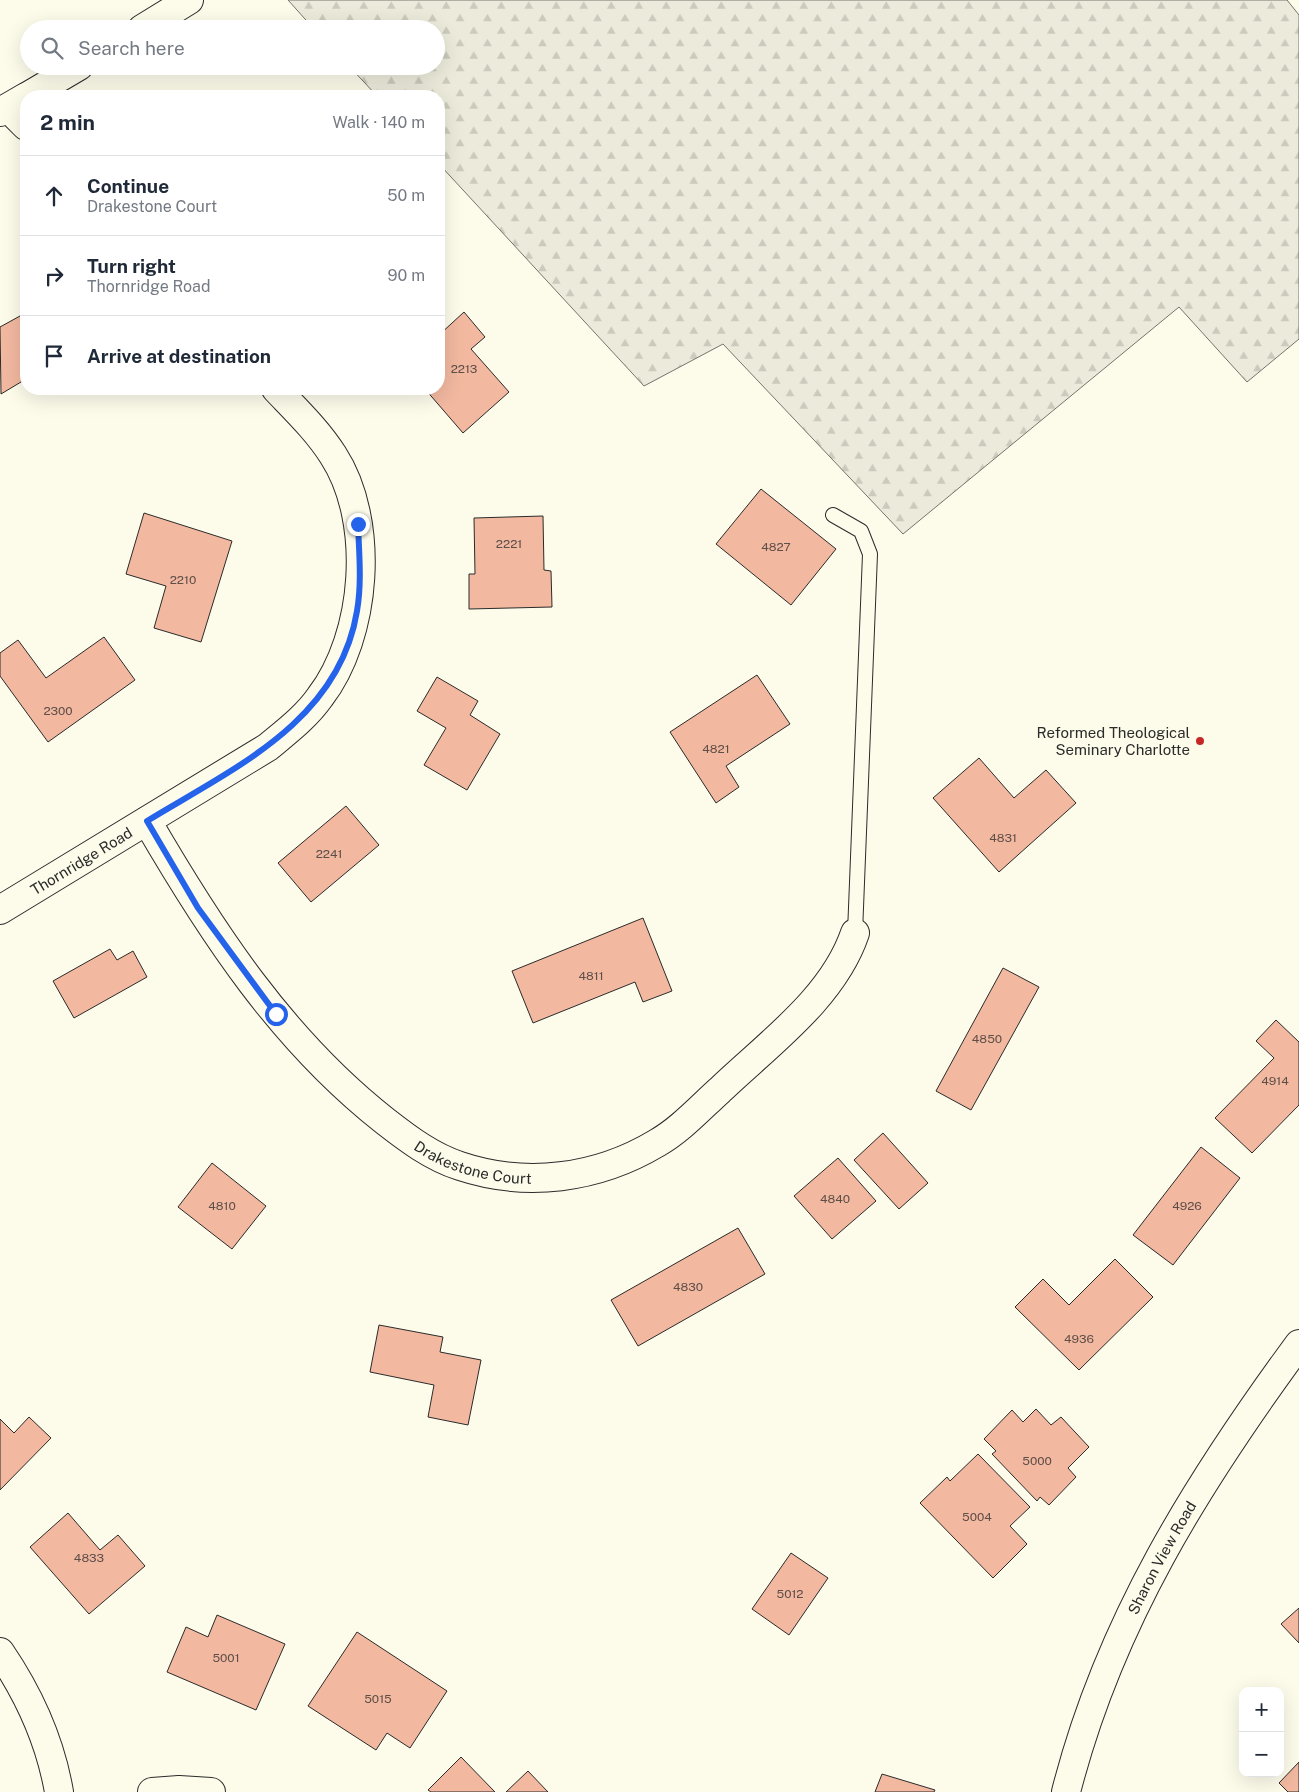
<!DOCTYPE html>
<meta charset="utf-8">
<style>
body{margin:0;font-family:"Public Sans",sans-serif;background:#f2f2f3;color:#1f2937}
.controls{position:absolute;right:15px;bottom:15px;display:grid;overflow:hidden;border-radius:10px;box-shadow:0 5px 20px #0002}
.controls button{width:45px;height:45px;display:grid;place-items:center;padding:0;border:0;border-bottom:1px solid #e0e1e3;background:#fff;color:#1f2937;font:25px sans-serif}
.stop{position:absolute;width:15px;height:15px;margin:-11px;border:4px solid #2563eb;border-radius:50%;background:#fff}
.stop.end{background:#2563eb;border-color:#fff;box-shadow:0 1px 5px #0008}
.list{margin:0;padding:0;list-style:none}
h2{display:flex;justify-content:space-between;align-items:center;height:65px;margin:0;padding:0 20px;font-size:21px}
h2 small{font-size:16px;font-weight:400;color:#747a83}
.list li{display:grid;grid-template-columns:32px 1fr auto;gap:15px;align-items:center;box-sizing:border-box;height:80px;padding:0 20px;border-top:1px solid #e0e1e3}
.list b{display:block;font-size:19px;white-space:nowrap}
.list p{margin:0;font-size:16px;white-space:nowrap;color:#747a83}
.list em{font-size:16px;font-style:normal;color:#747a83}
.icon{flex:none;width:28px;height:28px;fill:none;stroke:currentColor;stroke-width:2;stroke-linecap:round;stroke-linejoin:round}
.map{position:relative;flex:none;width:1299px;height:1792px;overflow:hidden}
.search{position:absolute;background:#fff;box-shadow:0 5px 20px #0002;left:20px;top:20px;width:425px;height:55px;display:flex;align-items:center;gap:12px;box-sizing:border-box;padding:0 18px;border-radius:28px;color:#747a83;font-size:19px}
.panel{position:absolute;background:#fff;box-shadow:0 5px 20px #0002;left:20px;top:90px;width:425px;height:305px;border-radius:20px}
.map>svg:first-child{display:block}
</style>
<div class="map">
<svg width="1299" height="1792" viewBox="0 0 1299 1792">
<defs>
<pattern id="forest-firs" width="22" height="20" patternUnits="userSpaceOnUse" patternTransform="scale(1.25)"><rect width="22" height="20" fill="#ecebdb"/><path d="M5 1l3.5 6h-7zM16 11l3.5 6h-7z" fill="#cbcabc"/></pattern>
</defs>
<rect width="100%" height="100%" fill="#fdfbea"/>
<path fill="url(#forest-firs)" stroke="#74746e" d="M288,0h999l12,15v324l-52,43 -68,-75 -276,227 -180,-190 -79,42 -205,-222v-68h-62l-28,-30h87v-37h-122z"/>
<path fill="#f2b8a0" stroke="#2b2b2b" d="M464,312l21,25 -14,12 38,43 -46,41 -38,-44h14v-54z
M20,316l6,11v52l-25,15 -1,-67z
M761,489l75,60 -45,56 -75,-61z
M144,513l88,28 -31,101 -47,-14 12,-42 -40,-12z
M543,516l1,54 7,1 1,36 -83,2v-35h6l-1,-56z
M104,637l31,43 -87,62 -48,-66v-23l18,-13 28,38z
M757,675l33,49 -64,42 13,21 -23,16 -46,-71z
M437,677l41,24 -8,14 30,19 -33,56 -43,-25 22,-37 -29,-17z
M979,758l35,40 32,-28 30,33 -77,69 -66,-74z
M346,806l33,39 -68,57 -33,-39z
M643,918l29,73 -29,11 -8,-20 -102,41 -21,-52z
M110,949l7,11 16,-9 14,26 -73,41 -21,-37z
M1003,968l36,19 -68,123 -35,-19z
M1276,1020l23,22v63l-47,48 -37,-35 59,-60 -18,-17z
M883,1133l45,50 -29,26 -45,-49z
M1201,1147l39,31 -67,87 -40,-30z
M838,1158l38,43 -44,38 -38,-43z
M212,1163l54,43 -34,43 -54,-42z
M738,1228l27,46 -127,72 -27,-46z
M1115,1259l38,38 -74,73 -64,-63 28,-28 26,26z
M379,1325l64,12 -3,15 41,8 -13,65 -40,-8 6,-32 -64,-13z
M1036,1409l15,16 10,-8 28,30 -21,21 8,9 -27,28 -9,-8 -3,4 -45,-47 4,-3 -12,-12 28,-29 11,12z
M29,1417l22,21 -51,52v-71l14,14z
M978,1454l52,53 -20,19 17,18 -34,34 -73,-75 27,-26 3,4z
M68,1513l32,37 18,-15 27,31 -56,48 -59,-67z
M791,1553l37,25 -39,57 -37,-26z
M1299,1608v35l-18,-19z
M217,1615l68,29 -29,66 -89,-38 19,-45 22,10z
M357,1632l90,59 -37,57 -23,-15 -11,17 -68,-44z
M461,1757l34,35h-64l-3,-2z
M1299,1762v30h-11l-9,-9z
M528,1771l20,21h-42z
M882,1774l53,16 -1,2h-59z"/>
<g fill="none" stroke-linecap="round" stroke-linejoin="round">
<g stroke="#2b2b2b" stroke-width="16">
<path id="lane" d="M833,515l28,16 9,23 -15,379"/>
</g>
<g stroke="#2b2b2b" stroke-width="30">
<g id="street">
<path d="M8,108l18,18"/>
<path id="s1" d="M147,821c65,112 135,219 238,300 23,18 47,36 75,45 66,22 137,13 197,-23 23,-13 43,-35 63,-53 48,-46 113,-92 135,-157"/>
<path id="s2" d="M0,910l268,-163c18,-15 38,-30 52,-50 47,-61 56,-176 13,-242 -16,-25 -37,-45 -57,-66"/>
<path d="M0,1652c30,44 50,88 59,140"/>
<path d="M152,1792l27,-2 32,2"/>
</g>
</g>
<g stroke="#2b2b2b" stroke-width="30">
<g id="secondary">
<path d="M142,29l47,-29"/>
<path d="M28,96l51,-30"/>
<path d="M0,112l26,-15"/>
<path id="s3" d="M1066,1792c43,-169 131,-309 233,-448"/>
</g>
</g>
<use href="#lane" stroke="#fdfbea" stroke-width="14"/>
<use href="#street" stroke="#fdfbea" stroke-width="28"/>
<use href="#secondary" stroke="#fdfbea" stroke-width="28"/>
</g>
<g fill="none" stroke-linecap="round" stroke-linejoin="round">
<path stroke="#2563eb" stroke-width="6" d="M276,1014l-78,-106 -51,-87c85,-52 192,-99 210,-210 5,-29 2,-58 1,-87"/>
</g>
<circle fill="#c62828" stroke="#fdfbea" stroke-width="2" cx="1200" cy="741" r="5"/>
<g text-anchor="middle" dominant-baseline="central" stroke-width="4" stroke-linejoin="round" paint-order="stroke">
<g font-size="12" fill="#5d4e48">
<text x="464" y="369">2213</text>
<text x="509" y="544">2221</text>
<text x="776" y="547">4827</text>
<text x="183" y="580">2210</text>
<text x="58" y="711">2300</text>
<text x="716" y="749">4821</text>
<text x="1003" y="838">4831</text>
<text x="329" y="854">2241</text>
<text x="591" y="976">4811</text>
<text x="987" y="1039">4850</text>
<text x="1275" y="1081">4914</text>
<text x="835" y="1199">4840</text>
<text x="222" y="1206">4810</text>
<text x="1187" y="1206">4926</text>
<text x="688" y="1287">4830</text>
<text x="1079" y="1339">4936</text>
<text x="1037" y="1461">5000</text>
<text x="977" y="1517">5004</text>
<text x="89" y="1558">4833</text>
<text x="790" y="1594">5012</text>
<text x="226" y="1658">5001</text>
<text x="378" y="1699">5015</text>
</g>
<g font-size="15" fill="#2b2b2b" stroke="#fdfbea" text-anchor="end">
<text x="1190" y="732">Reformed Theological<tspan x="1190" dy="17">Seminary Charlotte</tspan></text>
</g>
<g font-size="15" fill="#2b2b2b" stroke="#fdfbea">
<text stroke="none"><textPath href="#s2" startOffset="95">Thornridge Road</textPath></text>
<text stroke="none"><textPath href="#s1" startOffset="485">Drakestone Court</textPath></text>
<text stroke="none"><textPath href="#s3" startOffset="254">Sharon View Road</textPath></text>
</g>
</g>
</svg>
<div class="controls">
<button>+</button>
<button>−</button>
</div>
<div class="stop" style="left:276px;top:1014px"></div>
<div class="stop end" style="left:358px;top:524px"></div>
<div class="search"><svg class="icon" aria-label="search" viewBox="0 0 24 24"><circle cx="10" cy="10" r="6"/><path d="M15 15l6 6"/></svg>Search here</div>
<section class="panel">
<h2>2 min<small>Walk · 140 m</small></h2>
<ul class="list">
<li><svg class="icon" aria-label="ahead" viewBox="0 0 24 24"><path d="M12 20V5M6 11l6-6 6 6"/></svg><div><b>Continue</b><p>Drakestone Court</p></div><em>50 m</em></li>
<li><svg class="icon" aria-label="right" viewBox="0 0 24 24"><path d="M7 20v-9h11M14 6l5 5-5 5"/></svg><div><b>Turn right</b><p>Thornridge Road</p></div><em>90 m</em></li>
<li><svg class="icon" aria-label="arrive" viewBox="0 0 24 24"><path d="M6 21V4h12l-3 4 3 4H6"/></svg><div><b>Arrive at destination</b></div></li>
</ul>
</section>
</div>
